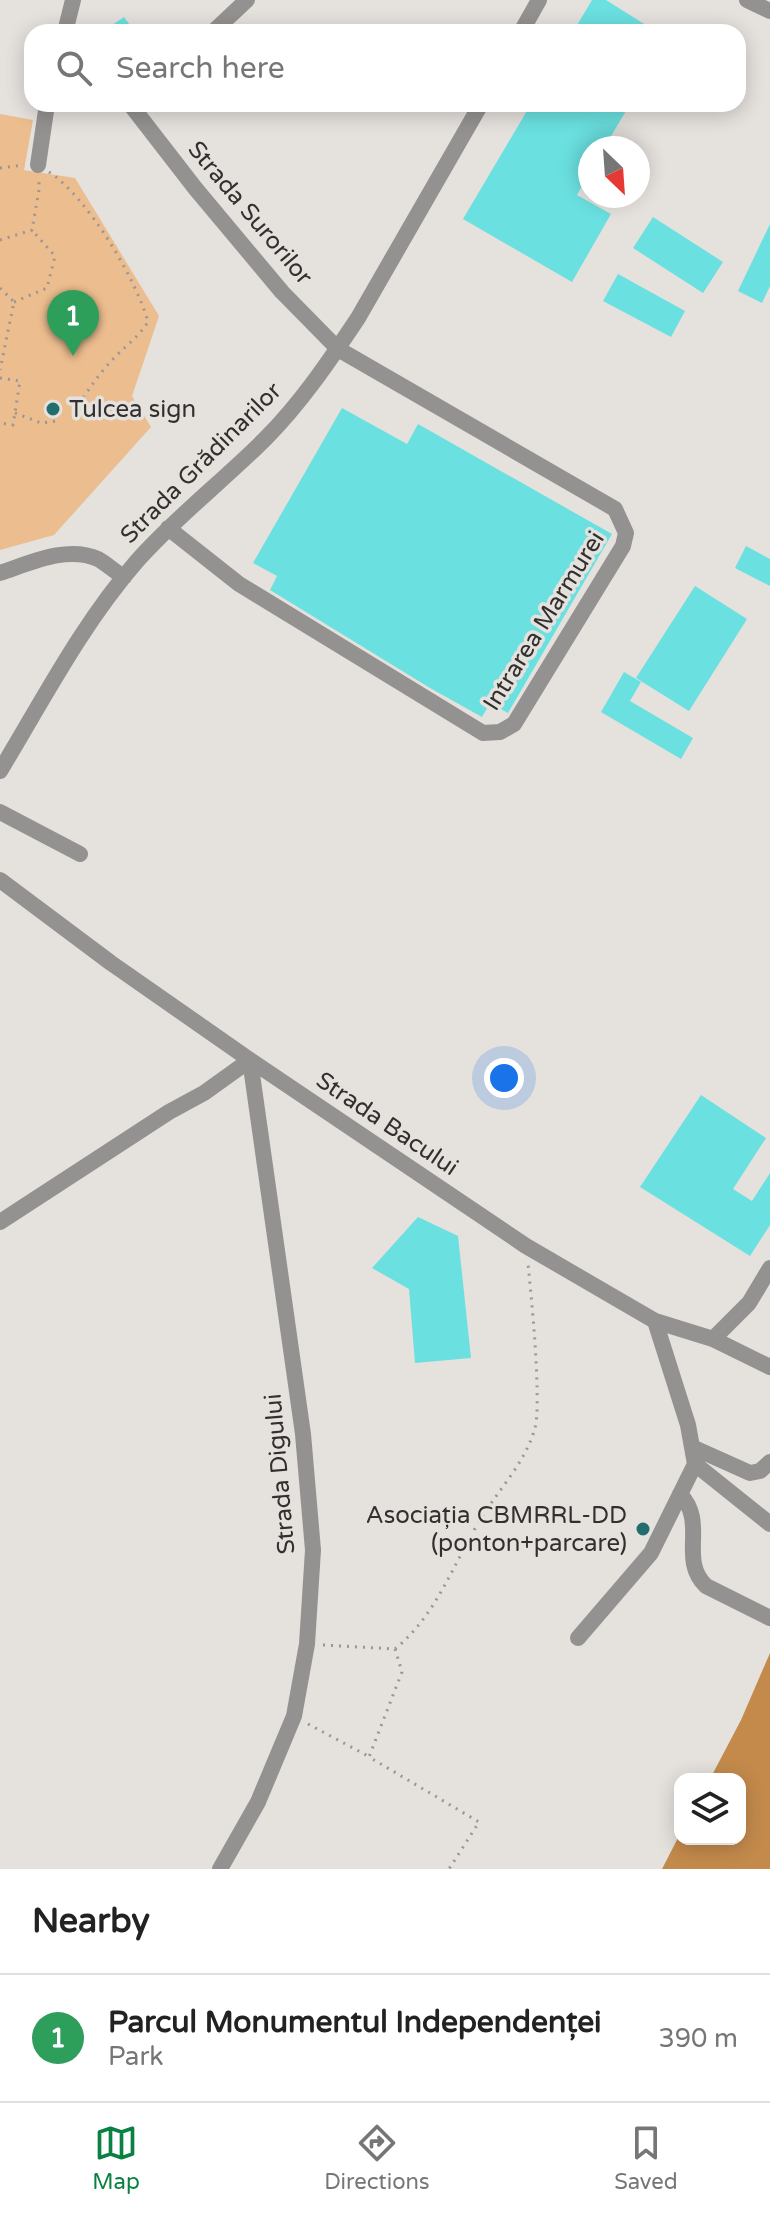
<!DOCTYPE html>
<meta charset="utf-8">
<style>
body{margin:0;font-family:"Varela Round",sans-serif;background:#f2f2f2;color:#222}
.controls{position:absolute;right:24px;bottom:24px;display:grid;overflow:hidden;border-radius:16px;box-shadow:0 4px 20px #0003}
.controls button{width:72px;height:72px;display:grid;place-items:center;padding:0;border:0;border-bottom:2px solid #e0e0e0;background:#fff;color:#222;font:40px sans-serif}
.compass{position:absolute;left:578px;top:136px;width:72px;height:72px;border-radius:50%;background:#fff;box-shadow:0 4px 20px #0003;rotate:155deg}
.you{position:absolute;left:504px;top:1078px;width:28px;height:28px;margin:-20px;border:6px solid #fff;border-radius:50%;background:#1a73e8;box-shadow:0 0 0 12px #1a73e833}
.badge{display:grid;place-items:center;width:52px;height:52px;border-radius:50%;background:#0b8043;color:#fff;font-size:26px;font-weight:700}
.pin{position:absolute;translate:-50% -66px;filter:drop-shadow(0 2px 4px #0008)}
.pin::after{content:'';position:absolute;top:42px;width:28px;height:24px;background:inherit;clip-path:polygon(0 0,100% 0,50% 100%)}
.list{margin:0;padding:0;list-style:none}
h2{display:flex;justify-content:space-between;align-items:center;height:104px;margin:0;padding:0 32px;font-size:34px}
h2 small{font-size:26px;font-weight:400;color:#767676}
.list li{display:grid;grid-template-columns:52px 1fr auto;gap:24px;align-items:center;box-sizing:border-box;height:128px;padding:0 32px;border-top:2px solid #e0e0e0}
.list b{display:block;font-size:30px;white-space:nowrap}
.list p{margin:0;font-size:26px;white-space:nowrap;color:#767676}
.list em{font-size:26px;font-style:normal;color:#767676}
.icon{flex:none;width:44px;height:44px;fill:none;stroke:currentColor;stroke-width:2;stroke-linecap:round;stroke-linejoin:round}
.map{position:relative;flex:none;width:770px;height:1869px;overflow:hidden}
.search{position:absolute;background:#fff;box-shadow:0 4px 20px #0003;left:24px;right:24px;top:24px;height:88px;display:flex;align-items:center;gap:20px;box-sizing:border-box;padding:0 28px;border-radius:24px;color:#767676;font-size:30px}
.sheet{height:232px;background:#fff}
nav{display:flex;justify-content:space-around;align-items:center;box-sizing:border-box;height:112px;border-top:2px solid #e0e0e0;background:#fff;font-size:22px;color:#767676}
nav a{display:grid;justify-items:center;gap:4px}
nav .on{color:#0b8043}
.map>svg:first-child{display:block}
</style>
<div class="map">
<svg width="770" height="1869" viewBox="0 0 770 1869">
<rect width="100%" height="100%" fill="#e5e1dd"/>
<path fill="#ebbd8f" d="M0,114l33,6 -9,50 51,8 84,138 -27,80 19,31 -97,108 -54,15z"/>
<path fill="#c48a4c" d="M770,1653v216h-108l18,-35v5h60v-60h-30l31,-59z"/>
<path fill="#6be0e0" d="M592,0h14l51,32h-84z
M124,17l11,15h-33z
M531,104h99l-26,44h-14v24l-13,23 34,19 -39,68 -109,-63z
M653,217l70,45 -20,31 -70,-45z
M770,224v62l-8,17 -24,-12z
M618,274l67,37 -14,26 -68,-36z
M342,408l65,36 11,-20 194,110 -104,179 -18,-10 -8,14 -52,-29 -160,-98 7,-14 -24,-13z
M746,546l24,13v27l-35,-18z
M695,586l52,33 -58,92 -53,-33z
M624,672l17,10 -11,19 63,37 -12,21 -80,-47z
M701,1095l65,43 -33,51 19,12 18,-28v52l-20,31 -110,-69z
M418,1217l40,19 13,122 -56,5 -6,-74 -37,-21z"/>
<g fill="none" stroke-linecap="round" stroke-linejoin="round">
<path stroke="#999694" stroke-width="3" stroke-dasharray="2 6" stroke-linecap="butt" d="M0,168l24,-3
M49,172c38,25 87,106 99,150 -9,14 -20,22 -32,34 -13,13 -23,27 -33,42
M0,240l32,-10 7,-40v-10
M0,288l14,14 -14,68
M14,302l33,-14 8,-32 -23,-26
M0,378l20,3 -7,44 -13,-2
M15,413l26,10 15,-2
M323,1645l72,4c44,-36 60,-91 90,-137 18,-27 41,-52 50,-84 3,-13 2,-29 2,-42 -1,-41 -5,-82 -9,-122
M395,1649l7,23 -33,85 110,65 -30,47
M308,1724l60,32"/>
<path stroke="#949291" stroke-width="16" d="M747,0l23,11
M216,29l31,-29
M65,32l8,-32
M521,32l18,-32
M130,104l65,84 87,104 56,57 277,160 11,24 -3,13 -109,178 -14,8 -17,1 -244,-149 -71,-56
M38,165l9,-61
M0,573c30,-10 67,-28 98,-14 9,5 17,13 26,18
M0,771c43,-71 82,-147 137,-210 39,-44 86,-80 128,-122 36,-36 65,-79 93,-121l123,-214
M0,812l80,42
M0,880l111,83 139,97 276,186 129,75 58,18 57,28
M0,1222l169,-110 35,-19 46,-33
M713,1339l36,-36 21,-35
M692,1447l58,26 10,-2 10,-9
M695,1464l75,60
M680,1494c28,29 -2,65 26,92l64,32
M578,1638l73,-85 44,-89 -7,-39 -33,-104
M220,1869l38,-67 36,-86 13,-72 6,-94 -10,-116 -53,-374"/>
</g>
<g fill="#226d6e" stroke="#e5e1dd" stroke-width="3">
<circle cx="53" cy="409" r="8"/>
<circle cx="643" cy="1529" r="8"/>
</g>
<g text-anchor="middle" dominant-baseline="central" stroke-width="7" stroke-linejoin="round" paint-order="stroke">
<g font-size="24" fill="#32302f" stroke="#e5e1dd">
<text transform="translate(250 213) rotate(50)">Strada Surorilor</text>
<text transform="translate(201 463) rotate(-45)">Strada Grădinarilor</text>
<text transform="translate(544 621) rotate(-58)">Intrarea Marmurei</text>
<text transform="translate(387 1124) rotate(34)">Strada Bacului</text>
<text transform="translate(280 1474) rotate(-95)">Strada Digului</text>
</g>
<g font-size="24" fill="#32302f" stroke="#e5e1dd" text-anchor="start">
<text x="69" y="409">Tulcea sign</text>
<text x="627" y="1515" text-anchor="end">Asociația CBMRRL-DD<tspan x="627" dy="28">(ponton+parcare)</tspan></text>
</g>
</g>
</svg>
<div class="controls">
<button><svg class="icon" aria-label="layers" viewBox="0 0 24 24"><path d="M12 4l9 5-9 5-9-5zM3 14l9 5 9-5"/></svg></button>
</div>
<svg class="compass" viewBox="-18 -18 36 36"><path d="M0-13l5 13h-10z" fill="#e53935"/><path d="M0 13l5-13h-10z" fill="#767676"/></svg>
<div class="you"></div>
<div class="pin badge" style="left:73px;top:356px;background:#2e9e5b">1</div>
<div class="search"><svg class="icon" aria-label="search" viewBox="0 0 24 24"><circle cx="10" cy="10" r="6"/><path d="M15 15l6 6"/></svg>Search here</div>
</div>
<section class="sheet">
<h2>Nearby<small></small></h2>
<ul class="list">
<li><span class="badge" style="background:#2e9e5b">1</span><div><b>Parcul Monumentul Independenței</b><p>Park</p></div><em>390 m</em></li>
</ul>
</section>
<nav>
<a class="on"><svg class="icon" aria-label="map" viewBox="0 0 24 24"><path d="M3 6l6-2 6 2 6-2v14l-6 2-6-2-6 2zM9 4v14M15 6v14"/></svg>Map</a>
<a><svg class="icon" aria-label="directions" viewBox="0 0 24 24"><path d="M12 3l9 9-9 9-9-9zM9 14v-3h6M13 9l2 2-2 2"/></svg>Directions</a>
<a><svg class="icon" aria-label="saved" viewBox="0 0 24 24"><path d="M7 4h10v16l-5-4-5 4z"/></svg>Saved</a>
</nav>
